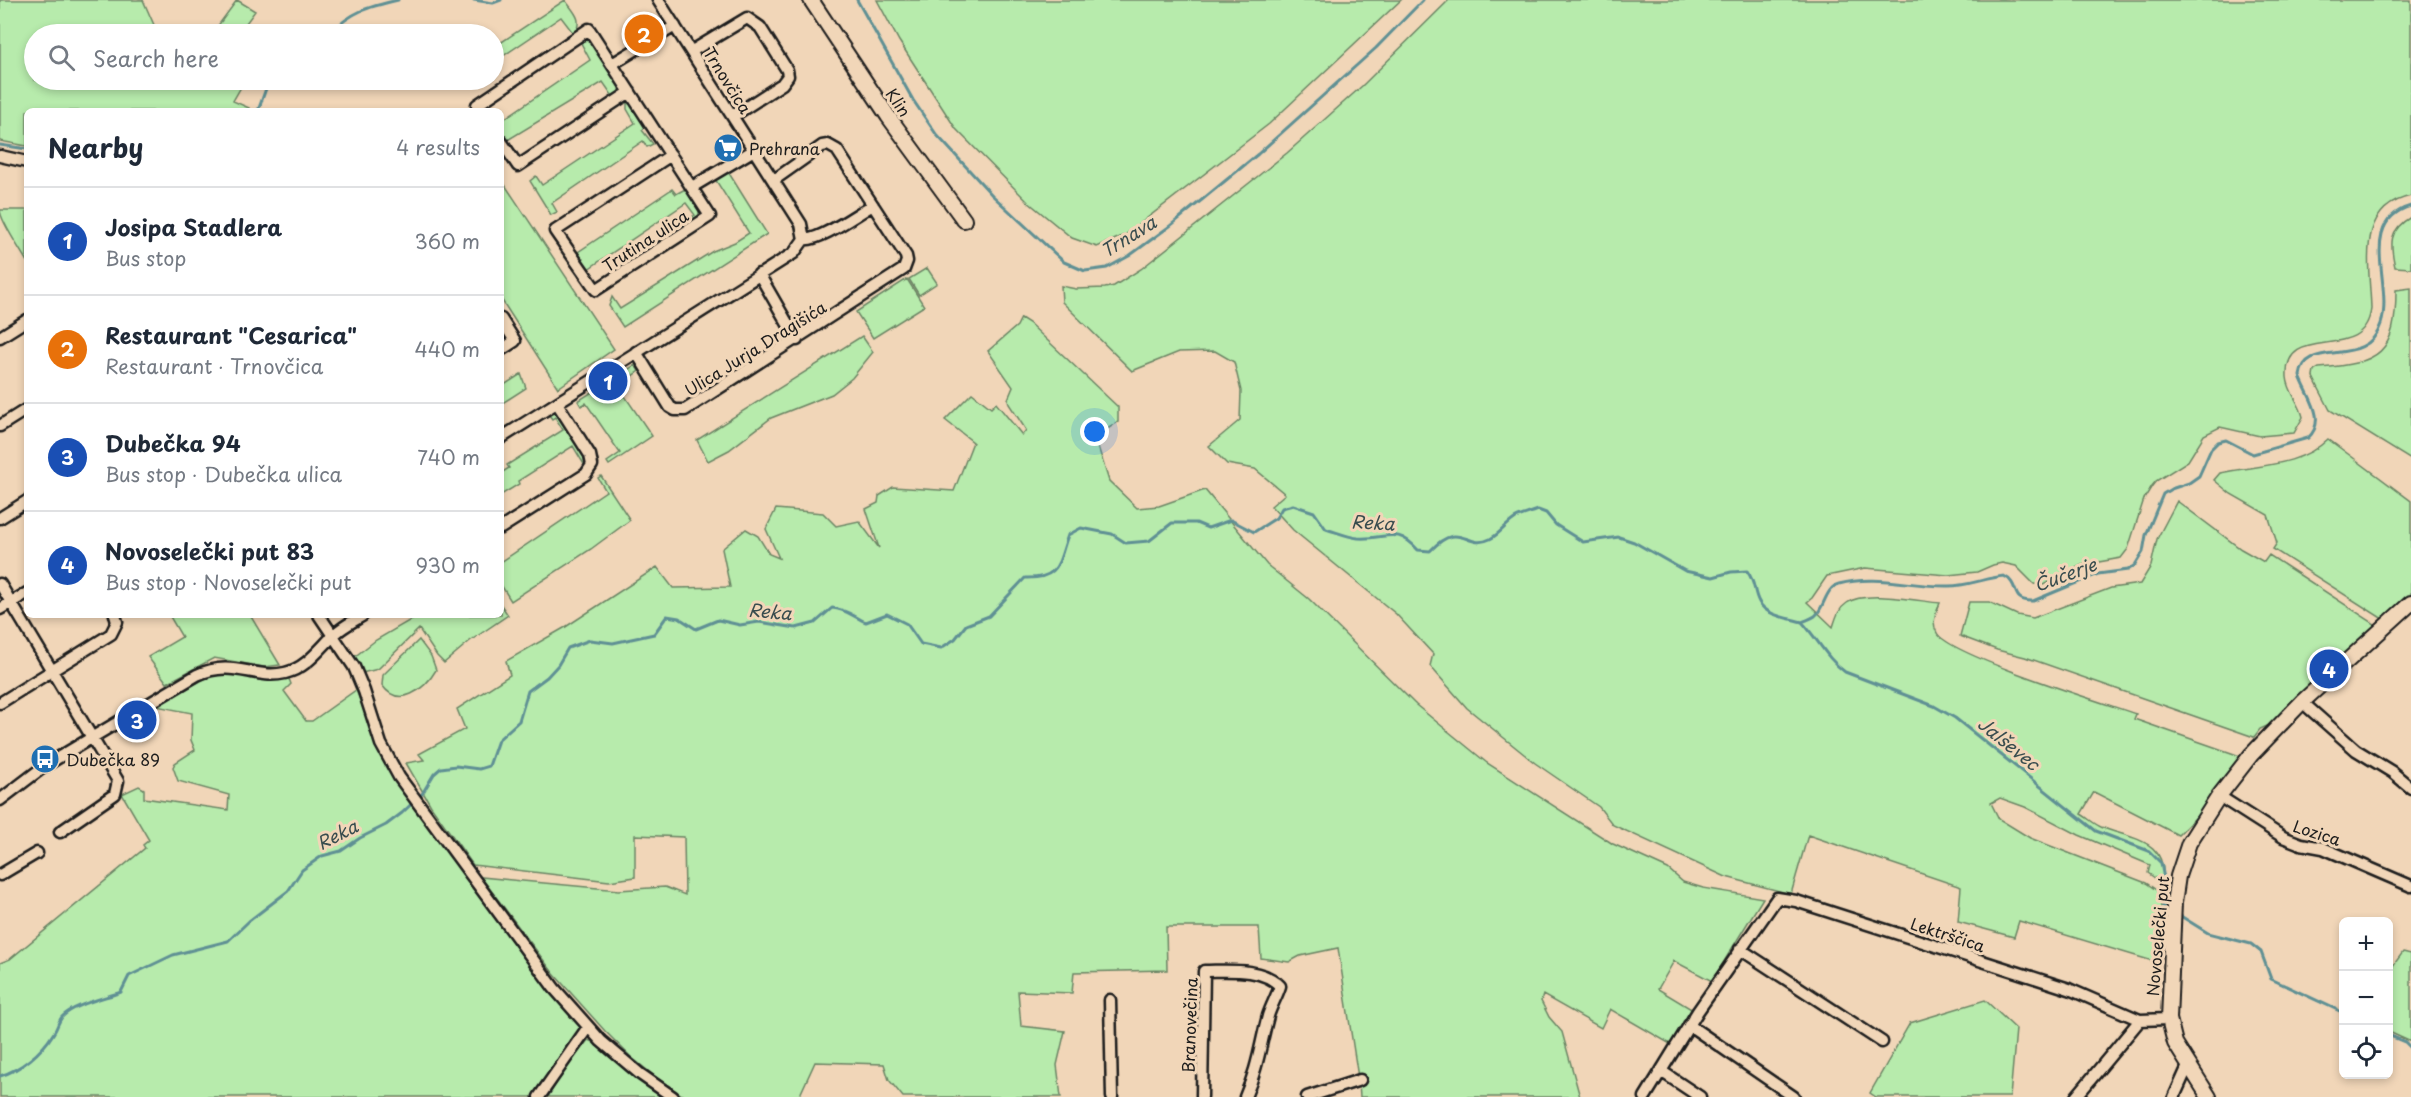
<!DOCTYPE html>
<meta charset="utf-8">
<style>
body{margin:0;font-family:"Playpen Sans",sans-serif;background:#f6f6f7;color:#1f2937}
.controls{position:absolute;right:18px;bottom:18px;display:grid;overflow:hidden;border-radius:9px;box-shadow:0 3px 9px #0003}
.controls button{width:54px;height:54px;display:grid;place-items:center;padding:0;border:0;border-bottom:2px solid #e0e1e3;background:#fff;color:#1f2937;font:30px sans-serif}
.you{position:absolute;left:1095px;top:432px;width:21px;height:21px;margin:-15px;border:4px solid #fff;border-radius:50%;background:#1a73e8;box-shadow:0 0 0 9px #1a73e833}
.badge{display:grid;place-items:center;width:39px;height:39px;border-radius:50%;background:#1f6fb2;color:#fff;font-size:20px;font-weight:700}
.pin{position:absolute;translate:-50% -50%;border:3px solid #fff;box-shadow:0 2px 6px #0006}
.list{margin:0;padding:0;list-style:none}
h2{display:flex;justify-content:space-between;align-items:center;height:78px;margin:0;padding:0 24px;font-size:26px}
h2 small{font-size:20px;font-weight:400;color:#747a83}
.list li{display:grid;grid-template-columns:39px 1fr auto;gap:18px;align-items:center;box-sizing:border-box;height:108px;padding:0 24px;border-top:2px solid #e0e1e3}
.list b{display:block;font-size:22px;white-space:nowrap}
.list p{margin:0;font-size:20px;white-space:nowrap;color:#747a83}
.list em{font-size:20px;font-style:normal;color:#747a83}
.icon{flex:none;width:33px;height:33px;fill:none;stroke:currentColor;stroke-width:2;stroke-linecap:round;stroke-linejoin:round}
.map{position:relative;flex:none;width:2411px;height:1097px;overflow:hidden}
.search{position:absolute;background:#fff;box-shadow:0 3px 9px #0003;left:24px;top:24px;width:480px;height:66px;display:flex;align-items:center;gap:15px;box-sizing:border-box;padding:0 21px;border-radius:33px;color:#747a83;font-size:22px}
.panel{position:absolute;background:#fff;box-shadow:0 3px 9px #0003;left:24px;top:108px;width:480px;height:510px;border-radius:9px}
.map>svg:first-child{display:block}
</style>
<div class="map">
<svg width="2411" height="1097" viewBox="0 0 2411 1097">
<rect width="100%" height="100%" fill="#f1d6b8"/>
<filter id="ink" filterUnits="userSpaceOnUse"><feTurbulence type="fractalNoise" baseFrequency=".0167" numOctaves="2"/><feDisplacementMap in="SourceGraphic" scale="12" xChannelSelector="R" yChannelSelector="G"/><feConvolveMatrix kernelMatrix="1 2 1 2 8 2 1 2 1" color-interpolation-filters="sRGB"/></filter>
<g filter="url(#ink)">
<path fill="#b7ebac" stroke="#6a8464" stroke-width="1.5" d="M0,0h143l15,34h-124v46h211l-12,21 16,7 -1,3h-221v35l-27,-5z
M237,0l18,11 -17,23h-19l-5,-3z
M565,0c9,12 19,20 9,34l-13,-17 -67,45v-15z
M877,0h524l-132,124 -144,111 -28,12 -25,-9 -44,-36 -72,-73 -57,-88z
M1449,0h962v196c-56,12 -41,70 -40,113 -7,57 -87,11 -84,68 1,15 13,26 16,40l-9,16 -34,3 -40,-9 -16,8 -16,26 -32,20 -4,5 -8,13 -16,50 -7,9 -39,7 -39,20 -9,-1 -18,-18 -14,-3 -9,2 -16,7 -29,3 -83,-7 -38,8 -15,22 -5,4 26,25c3,-9 5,-18 14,-24 18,-13 70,-2 93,0 -4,10 -9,20 -3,30 12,22 167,70 199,81l-2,5 106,37 -27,44 -35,35 -84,-43 -13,22c7,4 13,10 20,13 33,13 67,12 62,57l-15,-11 2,-8 -71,-30 -54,-28 -25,-9 -9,5 8,16 31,19 116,45 16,11 -6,68 -137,-41 -5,16 -56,-15 3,-35 -153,-52 -17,59 -65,-17 -113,-52 -14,-18 -64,-44 -68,-55 -37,-42 3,-12 -37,-40 -103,-84 -22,-24 14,-12 -30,-25 -28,-5 -18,-18 31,-26 1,-29 -7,-29 -19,-11 -36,1 -47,19 -70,-69 -1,-16 15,3 29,-1 9,-2 27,-17 146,-116 75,-67z
M586,40l8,3 26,41 -2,11 -4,3 -11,-16 -97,59 -5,-8v-12l89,-61 -9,-17z
M627,103l6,2 14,21 -5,4 11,14 -6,3 -4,-6 -91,62 5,9 -6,3 -21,-34 6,-5 6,9 93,-62 -8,-14z
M727,170l40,64 -144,93 -14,-21 3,-9 8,12 93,-58 22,-9 14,-9 -34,-54z
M501,179l113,170 -56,39 -57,-89z
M687,188c9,13 19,22 6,36l-4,-5 6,-4 -9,-12 -98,66 -10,-17 94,-63 4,5z
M0,210h27v52c-6,-12 -27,-41 -27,-52z
M2411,217v51l-16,-1c-5,-23 -7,-37 16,-50z
M927,268l10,15 -18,12 -10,-16z
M907,279l17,27 -51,32 -17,-26z
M2411,288v172l-81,-50 -17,-33 1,-6 5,-3c61,-5 77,-14 77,-78z
M1021,318l8,5 89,84v15l-23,15 14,44 28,27 22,-2 46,-16 62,75 42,34 107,106 71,58 126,81 55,25 15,13 20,6 60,10 -51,83 -38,-20 -16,28 35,21 -21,35 -62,-36 -9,19 -58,-33 -2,6 8,16 13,15 18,65h-220l-1,-13 -21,-136 -38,8 -11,6 -28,-4 -2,-31h-93l1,43 -93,2 -2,21 -54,-2 3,35 44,5 -8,34 4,32h-158l-14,-17 -5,-16 -69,-2 -16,35h-114l-28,-19 -26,-21 -26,-26 -51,-57 -73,-97 138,13 46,-3 20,8 -1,-58 -49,-2v42l-26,4 -136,-16 -42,-59 -25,-43 18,-3 -5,-6 46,-25 -8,-20 53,-34 -4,-14 58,-33 93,-61 16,21 57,-1 -8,-38 24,-20 12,7 11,18 10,4 -13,-29 10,-20 47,4 13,13 23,-5 20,27 -13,-39 12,-6 1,-7 14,-9 61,4 19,-49 -28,-22 27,-27 19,15 5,-5 26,32 4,-5 -17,-26 -1,-5 5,-12 -25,-36 29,-25z
M862,336l11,16 -21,26 -20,16 -61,24 -42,32 -21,11 -11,-21z
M635,365l4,6 -21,15 34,50 -43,29 -2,-3 13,-9 -34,-50 -5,3 -3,-5z
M521,374l5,14 -25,16v-17z
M553,413l7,4 26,40 -1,9 -12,-20 -55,35 1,3 -18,11v-22l8,-5 -2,-3 56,-35 -8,-13 -3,2 -3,-4z
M2328,439l83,62v97l-25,23 -113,-72 4,-6 -9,-28 -37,-21 -17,-14 6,-7c36,-8 80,-6 108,-34z
M601,476l29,44 -39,29 -80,52 -10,-16v-23l105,-71 -8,-13z
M2177,501l64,48 23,13 5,-7 109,71 -104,97 -14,6 -6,8 -229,-80 -28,-7 -37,-14 9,-34h20l28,13 16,3 78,-30 29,-4 11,-18 6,-27z
M501,605l7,10 -38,26 -26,22 -7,-7 -18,-27 -41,40 -16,4 -9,-15 23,-18 43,-25h82z
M169,615h81l30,50 -16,2 -50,-9 -47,25 -19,-26 34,-20z
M419,640l12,16 5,14c-11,19 -37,40 -54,15l1,-10z
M222,672l40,7h27l2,5 -7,7 22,30h6l44,-31 23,60 29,49 113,154 59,72 1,5 -45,67h-536v-134l10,-4 135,-111 -2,-3 6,-5 -27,-46 17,-8 5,3v9l84,12 1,-15 -51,-14 -5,-14 2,-4 20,-13 -4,-10 1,-27 -36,-7 57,-32z
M2403,952l8,2v88l-22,-10v-61z
M1985,1000l31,29 -6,68h-134l-6,-4 40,-70z
M588,1040l14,6 36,33 25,18h-115l11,-19z"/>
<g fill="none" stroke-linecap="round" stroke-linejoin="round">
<path stroke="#5f9094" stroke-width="3" d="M474,0l19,3 8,-3
M857,0l56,100 23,34 56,61 72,67 21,9 22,-3 22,-12 41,-30 88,-72 118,-106 47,-48
M329,34c23,-23 39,-27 69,-34
M258,111l11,-31
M0,145l27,4
M1802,622c4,-2 9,-3 13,-6 10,-9 10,-28 24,-32 37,-10 73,3 110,2 19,0 36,-8 55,-10 17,8 5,26 29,25l65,-27 30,-4 7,-5 8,-13 3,-17 17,-41 8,-5 18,-6 10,-7 12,-27 7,-7 8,-2 27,14 55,-16c20,-19 -1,-42 -8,-62 5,-40 66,-5 81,-52 13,-39 -25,-102 30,-118
M1802,622c15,16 25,37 43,50l89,34 21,12 141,113 53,20 12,12 4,21 -2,23 4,3
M2179,915l29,18 43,11 10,8 10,27 73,34
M2388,1035l17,7 6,6
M2411,1066v18
M0,1076c21,-6 42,-24 53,-42 4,-5 5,-12 9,-17 10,-12 43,-19 59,-25l8,-16 44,-21 55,-14 21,-20 39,-30 14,-21 20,-14 19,-5 19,-13 26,-13 16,-12 20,-19 12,-20 7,-6 15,-2 23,3 10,-3 9,-26 21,-19 9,-30 19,-14 11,-12 10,-17 22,-8 23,3 41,-9 13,-18 12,2 17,11 22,-9 22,5 19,-3 37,6 19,-5 17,-15c14,1 22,9 34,14l21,-8 20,10 14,20 20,4 14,-9 11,-14 23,-9 36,-38c35,1 33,-15 43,-43l13,-7 31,6 14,9 23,-2 23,-18h24l12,5 23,-8 23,12 22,-14 6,-10 11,-3 21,7 12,17c10,3 22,8 32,9 28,2 38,-13 60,12l12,1c31,-33 36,0 60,-12 10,-5 16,-15 26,-21 6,-3 15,-5 22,-8l8,3 10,12 27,17 36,-5 15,5 51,29 28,6 18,-5 16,-1c9,12 6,20 12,31 7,14 30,16 43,20"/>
<g stroke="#1c1c1c" stroke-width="15">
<path id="minor" d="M658,0l143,224 3,15
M692,51l55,-33 13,9 27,43 1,6 -6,8 -49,32
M612,64l63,-38
M481,111l-4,-6 112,-76 121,187 -114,74 -41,-59 116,-76
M501,141l17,25 112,-74
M0,156l27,6
M692,187l62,-37
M804,239c15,3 54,-26 69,-34
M759,274l38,66
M501,319l14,22 -14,9
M0,337l27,-17
M636,352l34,55 5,3h10l219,-141 3,-8 -1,-5 -69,-106 -9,-5 -6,1 -48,34
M0,426l27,-17
M501,438l293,-185 10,-14
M0,518l27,-17
M501,528l85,-54 6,-9 -2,-10 -33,-52
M0,584l118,197 -3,13 -55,38
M0,609l27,-16
M319,615l35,52 10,24 17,53 18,33 155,211 47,53 39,33 33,23
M2302,702l54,48 36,22 19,16
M0,703l111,-69 6,-12 -2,-7
M2219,796l64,41 18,7 22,4 88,38
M0,800l46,-35 151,-90c37,-17 56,5 88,-2 22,-5 35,-25 51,-40 8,-7 18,-12 27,-18
M0,875l37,-22
M1740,949l142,93
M1110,1000l2,97
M1689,1025l105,72
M1661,1071l39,26
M539,1097l49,-70
M1202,1097l2,-126c24,0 58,-4 76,15 -3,10 -9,20 -12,30 -8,30 -10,51 -23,81
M1307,1097l53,-17
M1645,1097l53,-86 79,-113 19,3 273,88 71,31 29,-1
M2076,1097l64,-77
M2174,1097l14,-31"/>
</g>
<g stroke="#1c1c1c" stroke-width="18">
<path id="tertiary" d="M811,0l77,116 76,104
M2209,1097l-34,-54 -6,-24 5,-116 4,-27 11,-33 30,-47 32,-41 51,-53 109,-99"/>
</g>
<use href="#minor" stroke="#f1d6b8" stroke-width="10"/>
<use href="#tertiary" stroke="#f1d6b8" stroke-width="14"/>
</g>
</g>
<defs>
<g id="supermarket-disc" transform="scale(1.5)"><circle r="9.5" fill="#1f6fb2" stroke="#f1d6b8"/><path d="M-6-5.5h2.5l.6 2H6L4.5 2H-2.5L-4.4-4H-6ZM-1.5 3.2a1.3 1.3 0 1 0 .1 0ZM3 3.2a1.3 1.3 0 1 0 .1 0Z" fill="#fff"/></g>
<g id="bus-disc" transform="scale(1.5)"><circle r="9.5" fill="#1f6fb2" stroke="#f1d6b8"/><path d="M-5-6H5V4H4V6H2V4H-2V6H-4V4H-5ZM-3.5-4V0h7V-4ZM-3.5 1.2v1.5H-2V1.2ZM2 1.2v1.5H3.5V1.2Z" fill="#fff"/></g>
</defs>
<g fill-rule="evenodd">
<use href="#supermarket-disc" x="728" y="148"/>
<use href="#bus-disc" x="45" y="759"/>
</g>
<g text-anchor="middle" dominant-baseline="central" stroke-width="6" stroke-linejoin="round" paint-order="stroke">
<g font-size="16" fill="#1c1c1c" stroke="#f1d6b8">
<text transform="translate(728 80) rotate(58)">Trnovčica</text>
<text transform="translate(899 102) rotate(56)">Klin</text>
<text transform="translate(645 240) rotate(-33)">Trutina ulica</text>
<text transform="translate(755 348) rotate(-32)">Ulica Jurja Dragišića</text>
<text transform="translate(2317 832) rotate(18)">Lozica</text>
<text transform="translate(1948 934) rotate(18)">Lektrščica</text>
<text transform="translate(2157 936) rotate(-85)">Novoselečki put</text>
<text transform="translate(1189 1025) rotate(-88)">Branovečina</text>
</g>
<g font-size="16" fill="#1c1c1c" stroke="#f1d6b8" text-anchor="start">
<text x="749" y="148">Prehrana</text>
<text x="66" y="759">Dubečka 89</text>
</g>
<g font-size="18" font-style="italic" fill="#384c4e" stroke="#f1d6b8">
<text transform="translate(1128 236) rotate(-32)">Trnava</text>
<text transform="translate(1373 522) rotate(3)">Reka</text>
<text transform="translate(2065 574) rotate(-20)">Čučerje</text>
<text transform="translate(770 611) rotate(5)">Reka</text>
<text transform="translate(2009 743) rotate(39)">Jalševec</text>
<text transform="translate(337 834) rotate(-27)">Reka</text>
</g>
</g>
</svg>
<div class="controls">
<button>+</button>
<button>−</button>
<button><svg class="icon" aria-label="locate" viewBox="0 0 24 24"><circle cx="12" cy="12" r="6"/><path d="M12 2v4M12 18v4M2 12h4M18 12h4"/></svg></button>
</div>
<div class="you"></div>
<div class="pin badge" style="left:608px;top:381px;background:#1a4fb4">1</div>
<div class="pin badge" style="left:644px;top:34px;background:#e8710a">2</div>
<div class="pin badge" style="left:137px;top:720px;background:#1a4fb4">3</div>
<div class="pin badge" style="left:2329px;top:669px;background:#1a4fb4">4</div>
<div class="search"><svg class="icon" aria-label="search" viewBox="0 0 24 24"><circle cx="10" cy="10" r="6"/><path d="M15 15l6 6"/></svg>Search here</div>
<section class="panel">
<h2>Nearby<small>4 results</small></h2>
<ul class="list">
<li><span class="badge" style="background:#1a4fb4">1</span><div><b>Josipa Stadlera</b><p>Bus stop</p></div><em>360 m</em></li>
<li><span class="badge" style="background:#e8710a">2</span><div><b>Restaurant &quot;Cesarica&quot;</b><p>Restaurant · Trnovčica</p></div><em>440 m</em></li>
<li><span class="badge" style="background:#1a4fb4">3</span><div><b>Dubečka 94</b><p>Bus stop · Dubečka ulica</p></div><em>740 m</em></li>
<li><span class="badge" style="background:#1a4fb4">4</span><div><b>Novoselečki put 83</b><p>Bus stop · Novoselečki put</p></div><em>930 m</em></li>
</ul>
</section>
</div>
